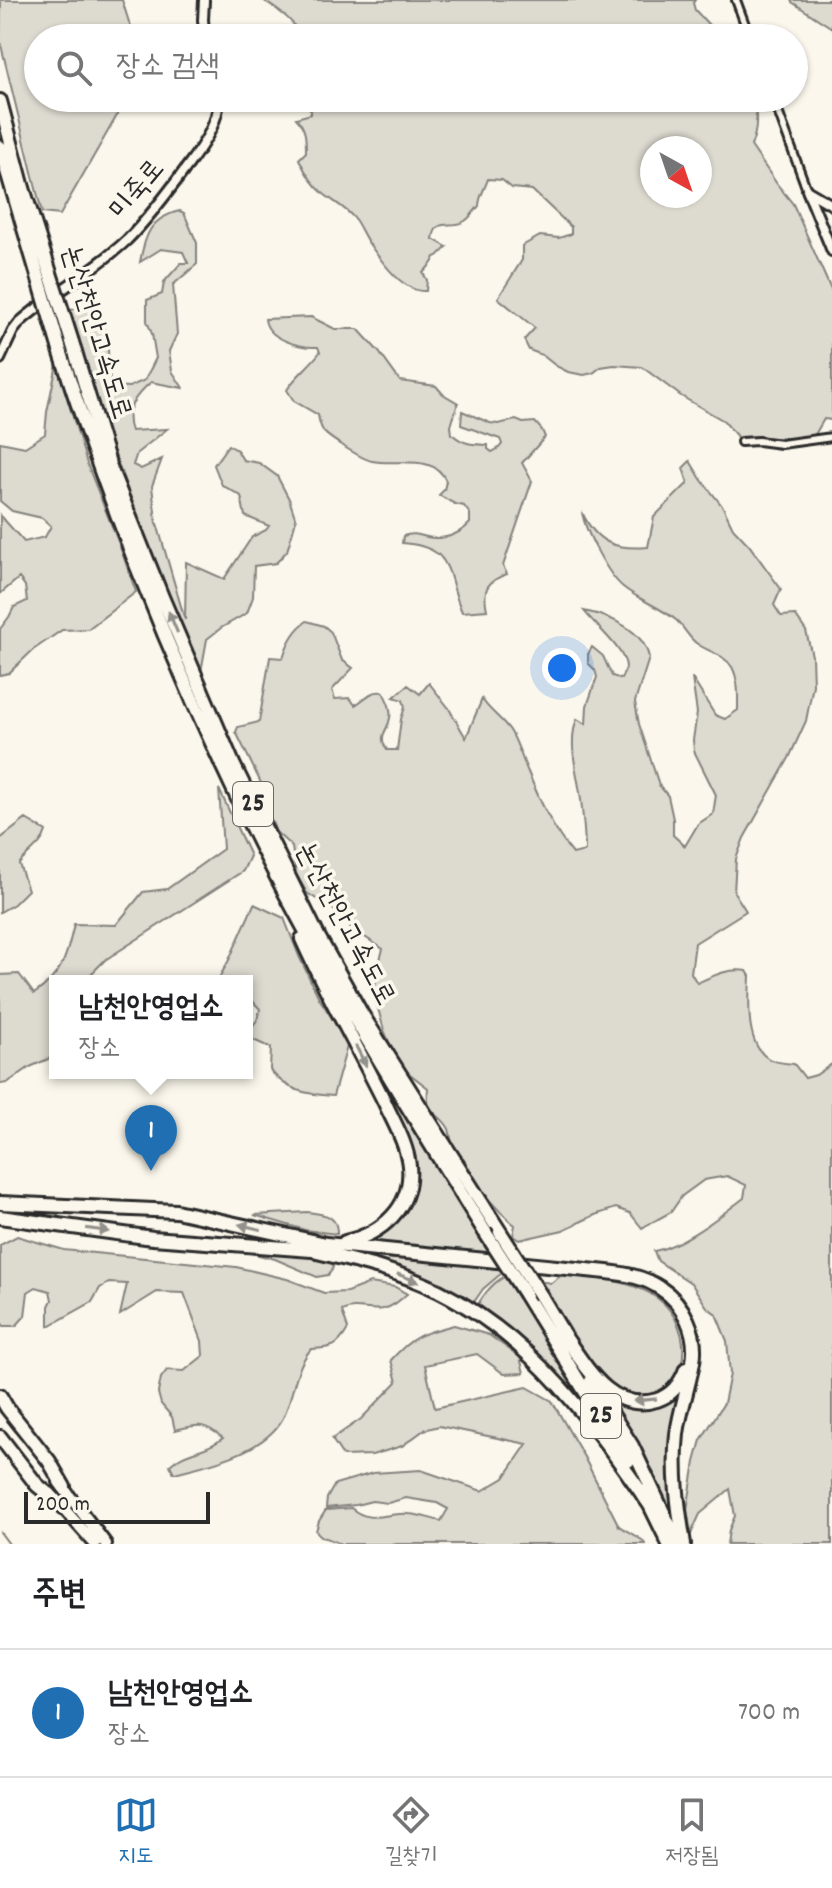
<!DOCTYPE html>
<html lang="ko">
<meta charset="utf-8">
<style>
body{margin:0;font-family:Dekko,"Poor Story",sans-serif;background:#f6f6f6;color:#202124}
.compass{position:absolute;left:640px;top:136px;width:72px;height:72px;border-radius:50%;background:#fff;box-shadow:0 2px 6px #0004;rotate:140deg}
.scale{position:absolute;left:24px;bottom:20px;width:186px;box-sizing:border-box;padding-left:8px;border:4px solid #2b2b2b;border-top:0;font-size:22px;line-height:28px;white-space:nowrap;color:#2b2b2b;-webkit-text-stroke:6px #fbf7ec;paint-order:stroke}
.you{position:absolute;left:562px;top:668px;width:28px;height:28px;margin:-20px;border:6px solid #fff;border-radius:50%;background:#1a73e8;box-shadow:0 0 0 12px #1a73e833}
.badge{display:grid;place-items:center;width:52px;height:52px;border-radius:50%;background:#1f6fb2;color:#fff;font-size:26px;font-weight:700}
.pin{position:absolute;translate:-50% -66px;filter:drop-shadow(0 2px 4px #0008)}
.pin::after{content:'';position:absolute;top:42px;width:28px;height:24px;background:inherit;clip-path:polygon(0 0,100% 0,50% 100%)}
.popup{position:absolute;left:49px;top:975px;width:204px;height:104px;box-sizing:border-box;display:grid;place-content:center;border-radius:0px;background:#fff;filter:drop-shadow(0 2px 6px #0005);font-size:26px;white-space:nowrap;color:#757577}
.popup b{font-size:30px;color:#202124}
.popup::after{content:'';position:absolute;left:50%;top:100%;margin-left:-16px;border:16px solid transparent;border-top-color:#fff}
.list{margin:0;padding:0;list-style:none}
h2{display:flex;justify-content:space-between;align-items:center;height:104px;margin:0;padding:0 32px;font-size:34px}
h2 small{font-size:26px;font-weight:400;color:#757577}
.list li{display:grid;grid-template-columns:52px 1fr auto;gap:24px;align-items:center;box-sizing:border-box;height:128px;padding:0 32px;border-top:2px solid #e0e0e0}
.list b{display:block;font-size:30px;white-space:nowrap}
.list p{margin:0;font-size:26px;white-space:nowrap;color:#757577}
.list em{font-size:26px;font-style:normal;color:#757577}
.icon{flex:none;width:44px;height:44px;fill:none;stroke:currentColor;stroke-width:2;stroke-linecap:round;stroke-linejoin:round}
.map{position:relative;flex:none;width:832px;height:1544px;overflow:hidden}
.search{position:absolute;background:#fff;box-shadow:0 2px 6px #0004;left:24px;right:24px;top:24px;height:88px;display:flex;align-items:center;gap:20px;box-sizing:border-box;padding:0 28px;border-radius:44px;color:#757577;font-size:30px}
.sheet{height:232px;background:#fff}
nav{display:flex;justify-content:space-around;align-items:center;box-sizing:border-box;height:112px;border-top:2px solid #e0e0e0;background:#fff;font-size:22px;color:#757577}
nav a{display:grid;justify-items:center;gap:4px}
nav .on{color:#1f6fb2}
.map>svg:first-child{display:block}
</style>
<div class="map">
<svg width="832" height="1544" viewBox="0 0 832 1544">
<rect width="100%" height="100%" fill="#fbf7ec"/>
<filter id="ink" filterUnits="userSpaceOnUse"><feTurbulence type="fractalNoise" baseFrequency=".0125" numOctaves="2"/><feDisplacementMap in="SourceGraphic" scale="16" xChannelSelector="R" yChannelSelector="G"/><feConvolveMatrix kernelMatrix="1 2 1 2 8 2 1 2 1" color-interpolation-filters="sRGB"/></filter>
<g filter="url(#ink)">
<path fill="#dddad0" stroke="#84827e" stroke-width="2" fill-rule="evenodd" d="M1,0h121l12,38h-96v60h89l-67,117 -18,-2 -42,-172z
M263,0h432l-2,3 2,7 26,28h-421c-4,-18 -23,-28 -37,-38z
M791,0h41v28l-40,-26z
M303,98h450c4,17 5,31 -2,48l26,38 16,20 39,88v128l-8,-1 -11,19h-75l-14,-17 -43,-25 -39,-29 -28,-2 -13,2 -8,6 -9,2 -16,-3 -12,-6 -14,-11 -13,-5 -5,-10 11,-12 -37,-30 24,-38v-14l18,-10 19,2 12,-4v-7l-39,-37 -20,-2 -10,-8 -14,-1c-3,10 -9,17 -9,27 -4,4 -9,12 -14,15 -14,9 -29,-5 -32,18l14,8 -9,9 -3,1 -3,6 -9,10 4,7 -1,11c-22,2 -44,-29 -56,-46 -6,-8 -10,-19 -16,-27 -8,-10 -20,-16 -30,-24 -11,-9 -19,-22 -25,-35l7,-7c0,-14 0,-24 -10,-34l15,-4v-3zM652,148h48v48h-48z
M180,211l4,2 13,30v21l-24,21 4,49 -8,17 3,20 11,17 -32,-6c-15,13 -28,28 -20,49l36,-2 -30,24 -4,12 8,4 21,-10 -10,27 4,34 29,100 1,-58 38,17 28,-42 14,-7 3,-4 -24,-10 -4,-20 -19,-11 -8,-20 14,-20 9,5 6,10 16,3 18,13 12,23 7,21 -9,31 -11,12 -22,3 -1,31 -6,16 -26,15 -14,11 -6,33c-51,-117 -96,-238 -134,-360l21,-9 12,7 8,40 2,36 19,1 16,-7 11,-22 -4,-24 -5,-13v-21l15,-6 2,-12 17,-19h7l-5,-11 -22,-3 -21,13c5,-27 10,-44 40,-51z
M311,317l24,12h23l21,23 21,29 36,5 7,8 15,9 -7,23 1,8c12,11 21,10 36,11v4l4,3 7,-4 3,-4 -2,-5 -39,-14 1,-14 28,12 8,1 18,-4 7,3 12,-1 7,8 3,7 -23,26 10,18 -29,85 4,8c-19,7 -25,14 -20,36l-25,2c-17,-40 -7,-65 -60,-69l1,-7c15,-5 19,2 32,2 13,1 27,-6 35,-15v-9l-6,-8 -9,-2 -16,-9 5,-5 2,-9c-11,-28 -50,-15 -74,-20 -8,-1 -42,-22 -48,-29 -4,-5 -5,-11 -6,-17l-24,-14 -7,-11c8,-14 23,-24 33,-38l-2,-5c-18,1 -51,-8 -53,-28z
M57,364l30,100 32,80 17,48 -48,37 -26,1 -29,20 -24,23 -9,2v-46l9,-12 5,-10 13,-6 -2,-15 -6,-8 -19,16v-79l24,27 21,-5 6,-11 -9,-8 -30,-7 -12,-10v-59l25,5 20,-13 2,-22z
M690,461l11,18 22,28 10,21 16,17 32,44 -7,16 7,11 14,-1 11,16 6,25 1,29 -7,36 -17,37 -45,80 -8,21 -2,33 12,19 -51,32 -4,30 6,10c18,-8 31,-15 50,-12l3,5c-1,25 -5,69 19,83 7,4 17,4 25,5l11,14 11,-3 16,-11v480h-105l2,-14 6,-14 -5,-27 -30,25 -9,20 -4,-24 8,-48 6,-22 23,-37 6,-29 -3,-33 -11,-27 -9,-7 -16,-24 -33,-22 -4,-10c29,-5 66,-35 90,-53l2,-13 -19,-9 -23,4 -22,16 -11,16 -29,16 -12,-15 -14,-5 -21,7 -32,15 -44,10 -6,-4 2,-11c-18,-14 -54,-56 -62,-77 -2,-6 -2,-13 -4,-19 -10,-19 -24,-12 -21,-41l-22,-17 -13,-19 -9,-22 -10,-36 3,-23 6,-22 -32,-21 -17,-18 -27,-17 -11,-19 -4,-27 -16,-15 -6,-15 -1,-17 -7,-15 -26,-53 2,-5 21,-5 11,-65 13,1c4,-14 12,-29 24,-37l17,5 7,6 11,28 11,8 -21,22 3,9 15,-1 5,7c11,-6 15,-15 28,-13 4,8 9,17 7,26 -2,14 -13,16 -3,32h10l4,-31 4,-12 -2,-7 -9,-3 14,-12 12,9 9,-11 19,24 18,31 16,-39c8,13 21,20 29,33 7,12 11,27 17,40 12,29 25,58 45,82l12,-3c0,-16 -2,-34 -4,-51 -3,-26 -14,-56 -4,-81l9,5 1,-18 10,-29 -2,-7 -7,-7v-9l4,-7 11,9 9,20 9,3c1,-2 5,-10 5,-12 0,-16 -32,-43 -42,-56 26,5 60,19 65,47l-14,44 4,22 20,61 9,11 5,23v16l12,11 13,-22 15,-10 3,-19 -22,-44 -1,-11 4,-27 -5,-35 23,37 10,4 13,-9c0,-14 1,-30 -6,-43 -8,-13 -24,-15 -36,-24 -8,-6 -12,-16 -20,-23 -16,-13 -37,-20 -53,-33 -15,-12 -38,-56 -41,-75 14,31 33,38 66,35l6,-30 34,-34 -5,-15z
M219,789l31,67 -7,15 -138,89 -21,21h-29v72l-2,4 -23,10 -23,16 -7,1v-109l19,-1 15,20c29,-20 33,-38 40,-70l42,1 27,-33 24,-3 56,-40z
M26,819l20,12c-4,15 -17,20 -27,33l9,26 -14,14 -14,8v-73z
M254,904l30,14 15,38 20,42 29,45 -15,53c-26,-2 -45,-4 -63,-26l1,-22 -24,-11v-4l10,-13 3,-11 -13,-14v-14h-27l-1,-3 10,-18z
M339,1006l152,247 -100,-10 -34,-2 30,-14 26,-58z
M307,1212c15,2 31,2 30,22l-32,-4 -51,-15z
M17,1236l47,14 172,17 51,12 37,14 23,-1 23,-9 25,4 12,7c-7,6 -14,13 -24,15 -15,3 -27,-5 -41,2l6,18c-11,19 -16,19 -37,20 -17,20 -17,46 -28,69 -18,34 -75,47 -109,55l-4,-8c15,-15 37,-13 53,-27 -20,-16 -24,-14 -48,-8l-3,-13 -11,-13 -3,-11 3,-15 6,-8 17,1 19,-15 -1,-15 -18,-48 -27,-1 -37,23 7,-31 -18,-1 -9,5 -8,14 -43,24v-20l3,-6 -2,-9 -14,-4 -8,5 -3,24 -9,10h-12l-4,-5v-76z
M256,1250l67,6 12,4 -3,10 -4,5 -11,2 -42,-18 -33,-8z
M357,1255l145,14 1,3 -20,17 -11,16 -90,-42z
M562,1275c30,3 63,4 89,19 41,22 47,93 -6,103 -8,2 -17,1 -24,-3 -29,-16 -64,-83 -83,-113l13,2z
M506,1276l92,146c-37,-42 -77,-83 -121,-116 7,-12 16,-24 29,-30z
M454,1325l35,10 31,22 4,16 -20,1 -27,-20 -52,11 10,43 92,-21 25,14 32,56 35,69 23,14 3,4h-304l-20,-8 -5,-5 3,-10 7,-11 25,-2c20,17 35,4 57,6 11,0 22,5 33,7l7,-12 -11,-6 -31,-5 -18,5 -16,-2 -16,4 -30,3 1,-10 8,-14 38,-11 48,-3 61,21 22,-13 23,-34 -88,-18 -15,4 -22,16 -30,9 -29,1 -11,-17 29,-20 36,-37 -6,-22c22,-25 32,-27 63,-35z
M682,1386l-12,90 1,17 6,33 -33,-64 -37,-66 15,8z"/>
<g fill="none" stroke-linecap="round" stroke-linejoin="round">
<path stroke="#7b7a75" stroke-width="2" d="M0,1532l9,12"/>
<g stroke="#2b2b2b" stroke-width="12">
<path id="minor" d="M736,0l14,38
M773,98l34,92
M741,442l17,-1 23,3 51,-7"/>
</g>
<g stroke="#2b2b2b" stroke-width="14">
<path id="tertiary" d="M204,0l-1,20 2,18
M807,190l25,61
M808,191l24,14
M0,359l13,-28 7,-9c34,-30 74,-51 107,-82 23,-23 43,-50 62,-76 14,-19 30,-42 30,-66"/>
</g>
<g stroke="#2b2b2b" stroke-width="16">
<path id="primary" d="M59,1482l47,62
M50,1493l45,51"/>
</g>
<g stroke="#2b2b2b" stroke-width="18">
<path id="motorway" d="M0,101l23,87
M0,147l12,41
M72,342l39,128 51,127 72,169 85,172 42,75 139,219
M59,347c47,148 104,293 170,433 73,158 165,306 256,452
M302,939c25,56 56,109 83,164 9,20 22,41 24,63 4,41 -27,68 -64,76
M0,1203l176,8 150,33 281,28c19,2 37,5 53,16 24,15 38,46 33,74 -4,24 -13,48 -16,72 -4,38 1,73 7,110
M0,1217l153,21 172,13
M317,1252c42,10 84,20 122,39 95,48 155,133 213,217
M525,1294l103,167
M541,1296l25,42
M563,1334c22,31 48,80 94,66 15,-5 24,-17 29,-31
M591,1381l41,65 46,98
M0,1396l7,12 42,53 15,26
M0,1437l37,48 17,14
M649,1503l20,41"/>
</g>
<use href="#minor" stroke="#fbf7ec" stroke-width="6"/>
<use href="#tertiary" stroke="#fbf7ec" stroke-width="8"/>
<use href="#primary" stroke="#fbf7ec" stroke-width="10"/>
<use href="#motorway" stroke="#fbf7ec" stroke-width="12"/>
<g stroke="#2b2b2b" stroke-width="18" stroke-linecap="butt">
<path id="motorway-bridge" d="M12,188l47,159
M23,188l49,154
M485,1232l40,62
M500,1232l41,64"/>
</g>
<use href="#motorway-bridge" stroke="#fbf7ec" stroke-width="12"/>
</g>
<defs><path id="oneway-solid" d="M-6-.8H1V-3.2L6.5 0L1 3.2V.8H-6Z" transform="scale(2)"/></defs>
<g fill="#93918c">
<use href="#oneway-solid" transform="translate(173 622) rotate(-113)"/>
<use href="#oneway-solid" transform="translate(361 1056) rotate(63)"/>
<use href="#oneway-solid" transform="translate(250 1227) rotate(-167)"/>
<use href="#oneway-solid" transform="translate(98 1230) rotate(8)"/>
<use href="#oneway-solid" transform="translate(408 1278) rotate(21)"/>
<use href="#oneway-solid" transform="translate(645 1400) rotate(175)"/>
</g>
</g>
<g text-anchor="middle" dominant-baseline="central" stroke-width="7" stroke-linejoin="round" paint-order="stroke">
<g fill="#fbf7ec" stroke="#696865" stroke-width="2">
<rect x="233" y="782" width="40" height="44" rx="6"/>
<rect x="581" y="1394" width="40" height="44" rx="6"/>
</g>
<g font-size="26" font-weight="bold" fill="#2b2b2b">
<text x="253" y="804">25</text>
<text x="601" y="1416">25</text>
</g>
<g font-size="28" fill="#2b2b2b" stroke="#fbf7ec">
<text transform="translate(139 191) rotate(-50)">미죽로</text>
<text transform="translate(94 333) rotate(73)">논산천안고속도로</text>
<text transform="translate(343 925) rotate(62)">논산천안고속도로</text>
</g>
</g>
</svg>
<svg class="compass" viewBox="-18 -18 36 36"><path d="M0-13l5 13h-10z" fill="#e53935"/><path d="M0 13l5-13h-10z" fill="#757577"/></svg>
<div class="scale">200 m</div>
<div class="you"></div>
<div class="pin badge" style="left:151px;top:1171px">1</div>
<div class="popup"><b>남천안영업소</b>장소</div>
<div class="search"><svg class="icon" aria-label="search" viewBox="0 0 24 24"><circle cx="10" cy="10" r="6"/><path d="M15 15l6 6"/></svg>장소 검색</div>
</div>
<section class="sheet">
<h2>주변<small></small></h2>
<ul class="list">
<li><span class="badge">1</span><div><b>남천안영업소</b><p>장소</p></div><em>700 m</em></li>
</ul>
</section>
<nav>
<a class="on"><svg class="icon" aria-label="map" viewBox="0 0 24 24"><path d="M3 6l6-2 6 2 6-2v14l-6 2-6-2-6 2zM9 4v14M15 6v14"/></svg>지도</a>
<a><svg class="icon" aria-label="directions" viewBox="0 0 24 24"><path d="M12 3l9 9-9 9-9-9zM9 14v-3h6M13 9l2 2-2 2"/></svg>길찾기</a>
<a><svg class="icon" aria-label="saved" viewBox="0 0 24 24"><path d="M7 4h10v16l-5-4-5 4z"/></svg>저장됨</a>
</nav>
